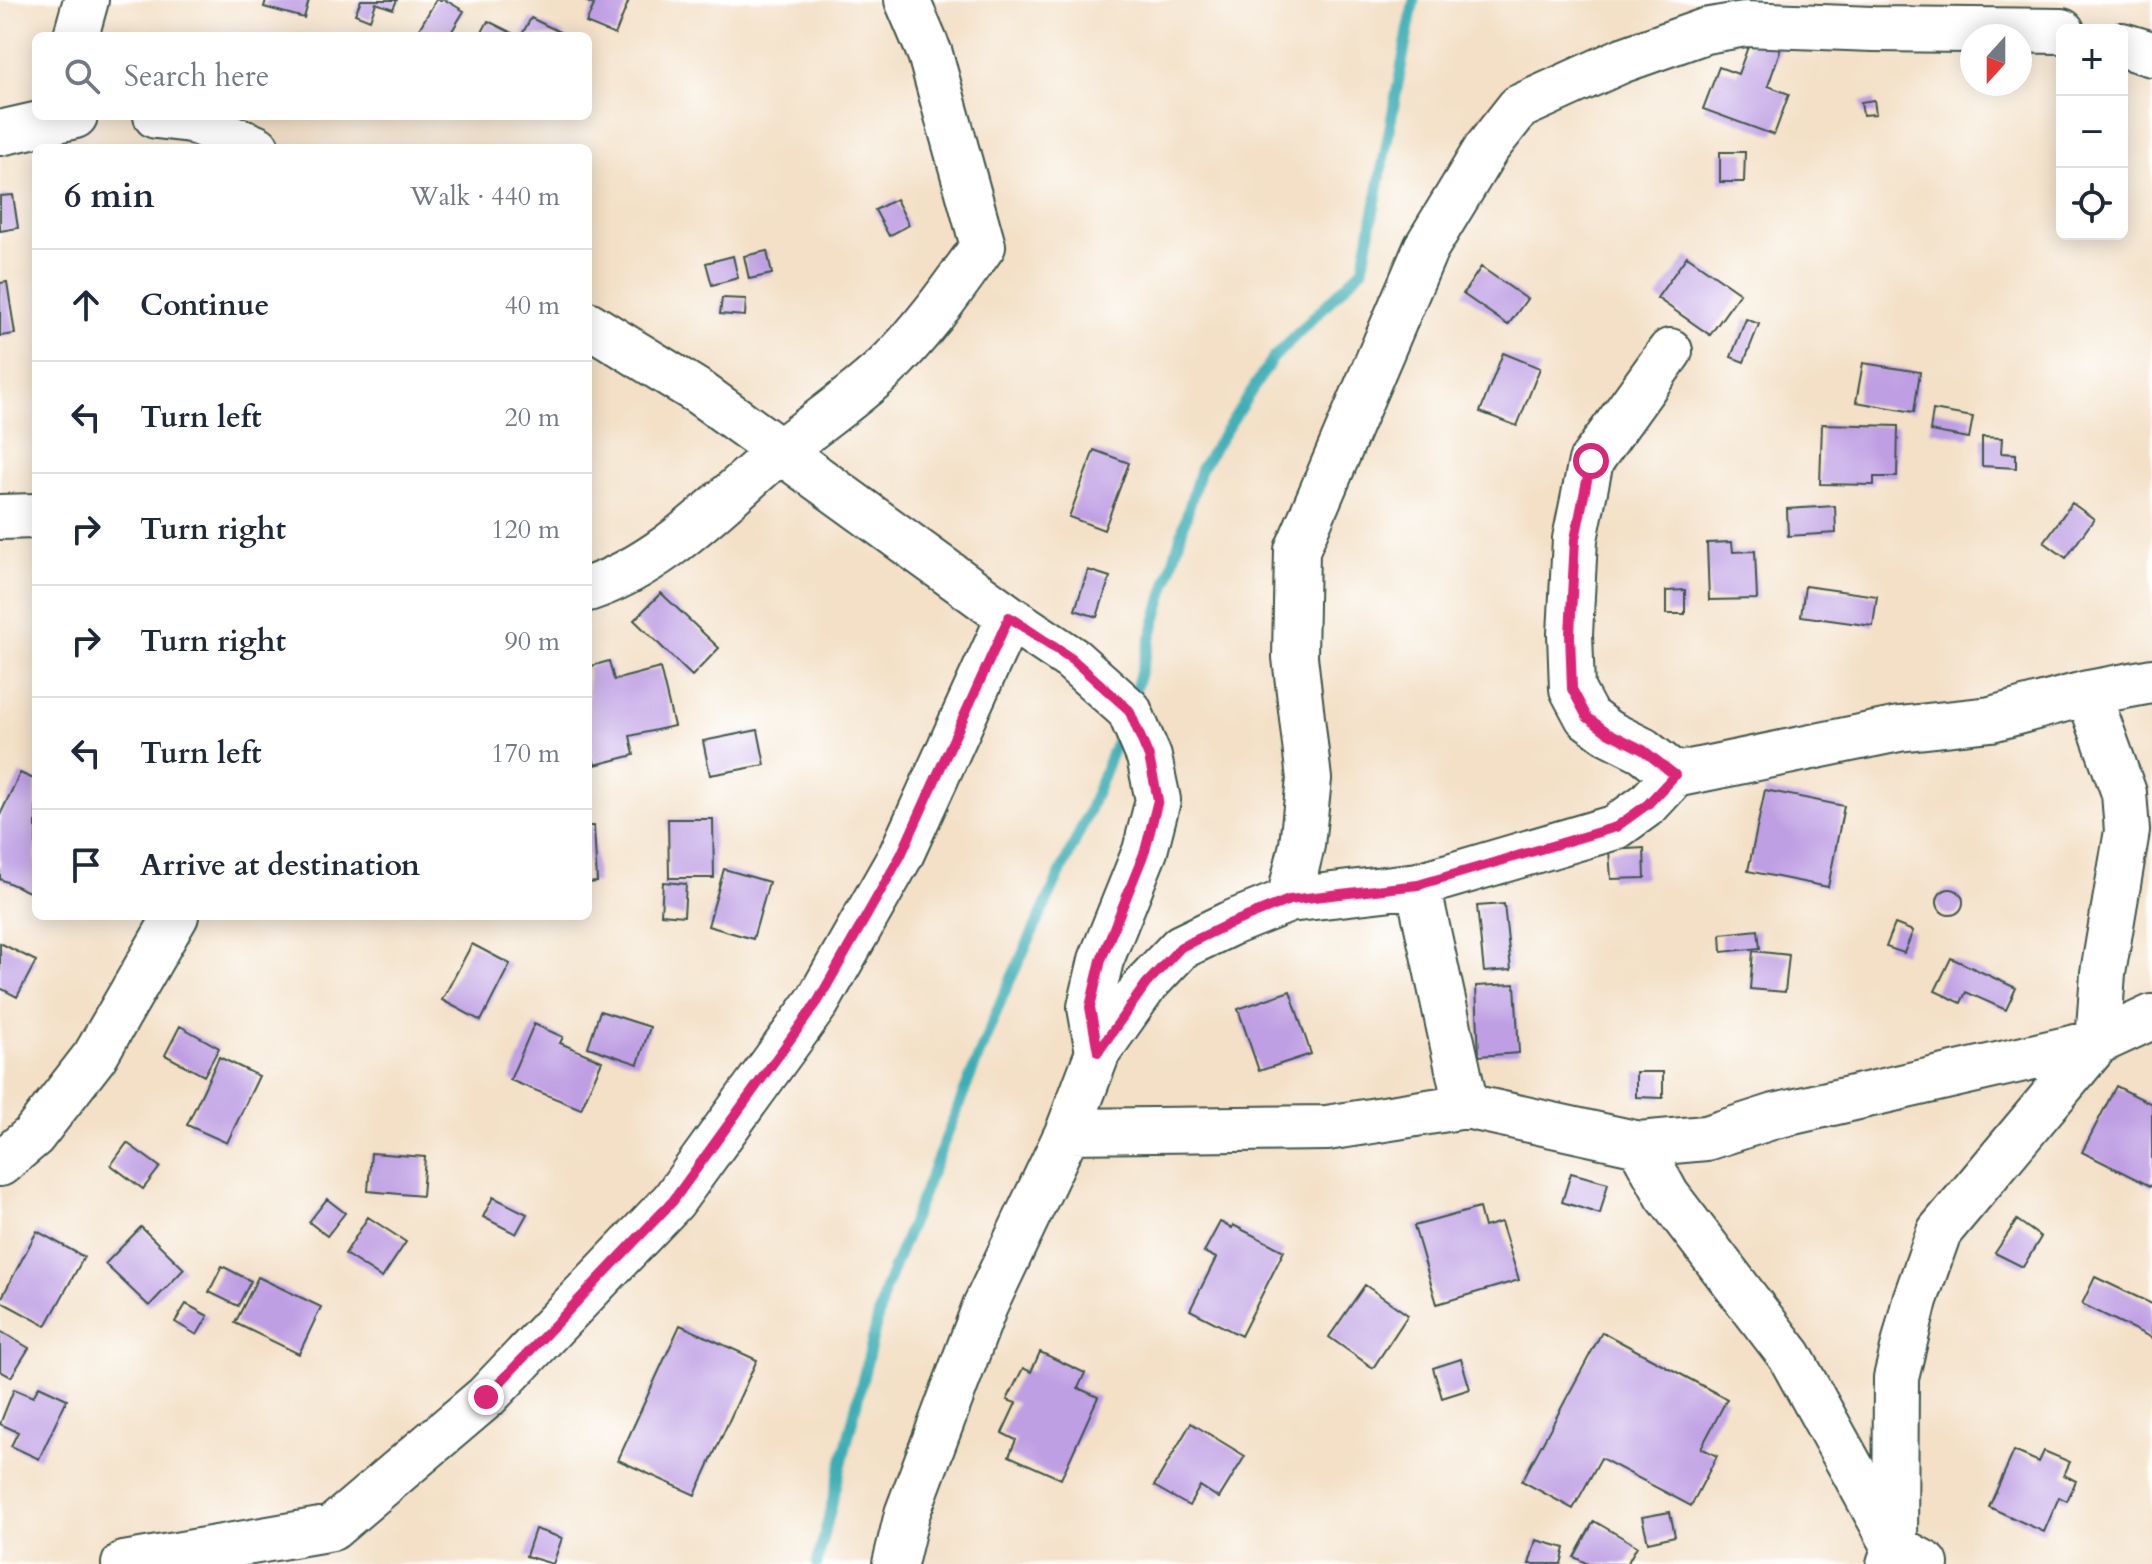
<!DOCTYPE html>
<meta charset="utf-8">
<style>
body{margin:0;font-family:Cardo,serif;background:#f2f2f3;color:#1f2937}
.controls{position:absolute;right:24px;top:24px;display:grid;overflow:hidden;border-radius:12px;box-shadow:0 4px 20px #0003}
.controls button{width:72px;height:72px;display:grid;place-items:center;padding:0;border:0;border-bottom:2px solid #e0e1e3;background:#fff;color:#1f2937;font:40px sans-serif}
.compass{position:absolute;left:1960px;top:24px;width:72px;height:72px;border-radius:50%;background:#fff;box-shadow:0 4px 20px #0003;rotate:201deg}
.stop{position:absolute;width:24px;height:24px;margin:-18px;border:6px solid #db2777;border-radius:50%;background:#fff}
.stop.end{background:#db2777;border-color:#fff;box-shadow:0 2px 8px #0008}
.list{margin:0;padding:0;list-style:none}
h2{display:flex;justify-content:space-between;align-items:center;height:104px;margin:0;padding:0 32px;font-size:34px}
h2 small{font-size:26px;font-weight:400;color:#747a83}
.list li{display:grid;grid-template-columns:52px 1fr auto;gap:24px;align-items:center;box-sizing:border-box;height:112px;padding:0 32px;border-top:2px solid #e0e1e3}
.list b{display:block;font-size:30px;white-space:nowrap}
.list em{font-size:26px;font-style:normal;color:#747a83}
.icon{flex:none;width:44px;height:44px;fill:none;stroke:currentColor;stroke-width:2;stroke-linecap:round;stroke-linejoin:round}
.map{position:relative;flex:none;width:2152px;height:1564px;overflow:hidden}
.search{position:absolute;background:#fff;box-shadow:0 4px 20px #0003;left:32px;top:32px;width:560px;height:88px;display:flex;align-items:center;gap:20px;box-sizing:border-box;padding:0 28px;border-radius:12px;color:#747a83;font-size:30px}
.panel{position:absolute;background:#fff;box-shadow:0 4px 20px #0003;left:32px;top:144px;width:560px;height:776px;border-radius:12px}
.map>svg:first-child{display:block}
</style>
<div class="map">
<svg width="2152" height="1564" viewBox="0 0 2152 1564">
<rect width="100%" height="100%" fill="#fff"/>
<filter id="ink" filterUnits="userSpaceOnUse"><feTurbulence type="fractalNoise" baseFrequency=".0125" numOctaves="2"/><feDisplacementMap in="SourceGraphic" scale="16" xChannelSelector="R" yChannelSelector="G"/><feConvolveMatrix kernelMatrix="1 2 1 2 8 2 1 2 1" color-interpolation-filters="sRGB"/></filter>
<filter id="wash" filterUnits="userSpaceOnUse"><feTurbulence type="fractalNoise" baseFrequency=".006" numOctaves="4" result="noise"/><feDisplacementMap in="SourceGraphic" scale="32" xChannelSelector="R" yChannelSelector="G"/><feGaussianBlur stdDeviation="1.8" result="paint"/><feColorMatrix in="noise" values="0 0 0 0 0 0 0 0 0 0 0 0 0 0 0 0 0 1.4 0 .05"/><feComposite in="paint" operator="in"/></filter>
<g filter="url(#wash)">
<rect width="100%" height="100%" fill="#f3e0c6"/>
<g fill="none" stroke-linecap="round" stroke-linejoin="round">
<path stroke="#3badb4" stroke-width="11" d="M1133,698l67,-228 73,-112 90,-90 51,-268
M817,1564l68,-275 117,-291 84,-180 37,-93"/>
</g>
<g id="blocks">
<path fill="#be9fe3" d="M266,0h43l-5,18 -40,-11z
M361,0h36l-4,9 -17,-6 -6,17 -15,-6z
M436,0h9l19,11 -15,25h-34z
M583,0h46l-14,35 -29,-12 8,-18z
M531,18l37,18h-47z
M488,21l30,15h-38z
M1752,36l29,12 -13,38 21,8 -15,41 -71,-26 16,-42 19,7z
M1874,100l2,14 -13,1 -2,-13z
M1720,152h25l-1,30h-24z
M13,195l5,33 -18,3v-35z
M896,199l13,26 -20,11 -14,-26z
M767,251l5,23 -23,5 -5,-23z
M733,256l5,22 -26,7 -6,-22z
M1687,256l53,37 -30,42 -53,-37z
M1481,267l46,32 -19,26 -45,-31z
M7,282l8,52 -15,2v-53z
M722,298l24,1 -1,17 -25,-2z
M1746,319l13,5 -15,38 -13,-5z
M1503,353l37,15 -23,58 -37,-14z
M1863,363l57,9 -6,40 -58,-10z
M1933,410l40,7 -4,21 -39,-7z
M1822,424l76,2 -1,51h-23v8l-54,-1z
M1982,437l20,1 -1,15 15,1v14l-34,-2z
M1094,450l35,13 -25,67 -35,-13z
M2072,503l22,16 -28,39 -22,-16z
M1835,506l1,27 -48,3 -1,-27z
M1732,542l1,10 22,-1 2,48 -48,1 -2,-57z
M1088,570l22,7 -13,40 -22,-7z
M1805,586l72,10 -4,30 -72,-10z
M1685,590v24h-19v-23z
M661,593l58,55 -27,28 -58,-56z
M609,661l5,19 46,-12 14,58 -44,10 4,19 -39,10 -7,-30v-68z
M758,730l7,35 -55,10 -7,-34z
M20,773l16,7v115l-36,-16v-64z
M1765,790l79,16 -16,81 -80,-16z
M668,819h45l1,59h-45z
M588,826h6l3,56 -9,1z
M1644,848l1,30 -34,1 -2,-29z
M724,869l45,13 -16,57 -45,-13z
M663,882l23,2 -2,32 -23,-2z
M1937 902a13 13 0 1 1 26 0a13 13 0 1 1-26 0Z
M1504,904l7,66 -27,2 -7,-66z
M1895,924l18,7 -9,22 -18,-6z
M1758,930l2,18 -38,4 -1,-18z
M0,943l36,18 -19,36 -17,-9z
M472,944l38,20 -29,57 -39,-21z
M1753,951l36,4 -4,37 -35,-3z
M1951,958l65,30 -10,22 -40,-18 -5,11 -26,-12z
M1515,984l4,69 -40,3 -3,-70z
M1290,991l21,63 -52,17 -21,-62z
M600,1011l50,16 -12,37 -50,-17z
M534,1024l29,13 -3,6 42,18 -21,48 -71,-29z
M180,1026l39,22 -15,28 -39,-21z
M219,1057l40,19 -32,67 -40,-18z
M1636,1072h27v26l-27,-1z
M2116,1086l36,18v83l-70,-35z
M127,1143l33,24 -17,22 -32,-24z
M371,1153l54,4 -3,39 -54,-5z
M1571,1173l37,10 -8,31 -38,-12z
M493,1197l34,17 -11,20 -33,-17z
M327,1199l18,14 -18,23 -18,-14z
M1479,1208l5,19 17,-5 18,58 -82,24 -23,-78z
M368,1217l38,25 -24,36 -37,-24z
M2017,1220l24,17 -18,30 -28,-14z
M1220,1222l12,6 1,-3 51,26 -43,85 -51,-26 26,-52 -12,-6z
M141,1227l43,42 -35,37 -44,-42z
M37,1231l47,26 -38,69 -46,-25z
M222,1266l29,15 -13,25 -29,-14z
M258,1277l63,30 -22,47 -64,-31z
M2095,1277l57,27v34l-70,-34z
M1365,1285l43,30 -35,53 -44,-31z
M186,1304l22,12 -11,19 -22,-13z
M680,1325l77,35 -62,135 -77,-35z
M0,1331l29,17 -18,29 -11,-6z
M1602,1332l125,67 -26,49 16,8 -26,50 -90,-48 -28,51 -51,-28z
M1040,1352l45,21 -7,15 20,9 -37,82 -52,-23 7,-16 -14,-7 14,-30 -9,-3 16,-32 8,4z
M1461,1359l9,30 -28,9 -9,-30z
M39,1386l28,13 -28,60 -28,-13 7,-14 -18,-8 14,-35 19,8z
M1191,1423l54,33 -26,42 -19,-12 -11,20 -35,-20z
M2014,1451l25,11 5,-11 26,11 -6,13 12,6 -9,20 -8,-4 -15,35 -55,-25z
M1670,1512l5,24 -27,6 -6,-25z
M1594,1521l43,25 -10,18h-39l-14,-7z
M535,1529l27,9 -9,26 -27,-8z
M1536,1540l29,8 -4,16h-32z"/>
</g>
</g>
<g filter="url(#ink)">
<use href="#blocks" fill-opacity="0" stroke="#3f554a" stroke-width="2"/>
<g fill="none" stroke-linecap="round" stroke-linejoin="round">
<g stroke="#3f554a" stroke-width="48">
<path id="minor" d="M76,36l10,-36
M2122,45l30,9
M156,116l35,4 66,28
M0,133l75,-17
M588,324l112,69 309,224 63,42 57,51 20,47 9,43 -13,51 -44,109 -11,47 8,45 -30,79 -83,175 -78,208 -12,50
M1670,351l-79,110 -16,78 -5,95 2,55 15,28 20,15 36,18 32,25
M0,517l36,-1
M588,589c70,-23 123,-78 177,-125 39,-33 82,-61 119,-95 38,-36 69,-81 99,-123l-53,-192 -23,-54
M1418,885l48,221
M1289,900l13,-55 7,-66 -14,-122 2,-107 129,-302 60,-99 33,-42 104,-47 82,-29 40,-7 128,5 189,2
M1098,1052l48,-68 35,-37 48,-23 60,-24 129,-15 198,-58 32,-23 27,-29 224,-46 92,-10 97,-26 64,-12
M1068,1131l259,-3 139,-22 173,38 67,-6 69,-22 323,-74 54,-25
M1639,1144l28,51 123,161 105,191 31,17
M0,1164l33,-28 62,-80 81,-140
M124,1564l208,-36 154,-131 187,-196 145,-200 83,-146 108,-238
M1889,1564l6,-17 1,-169 19,-78 24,-68 159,-190 5,-69 24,-142 -3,-38 -36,-100"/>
</g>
<use href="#minor" stroke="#fff" stroke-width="44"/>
</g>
</g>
<g fill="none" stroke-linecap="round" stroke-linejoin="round" filter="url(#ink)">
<path stroke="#db2777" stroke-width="10" d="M486,1397l187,-196 145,-200 83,-146 108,-238 63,42 57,51 20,47 9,43 -13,51 -44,109 -11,47 8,45 48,-68 35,-37 48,-23 60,-24 129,-15 198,-58 32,-23 27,-29 -32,-25 -36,-18 -20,-15 -15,-28 -2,-55 5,-95 16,-78"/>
</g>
</svg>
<div class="controls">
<button>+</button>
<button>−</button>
<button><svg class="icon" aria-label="locate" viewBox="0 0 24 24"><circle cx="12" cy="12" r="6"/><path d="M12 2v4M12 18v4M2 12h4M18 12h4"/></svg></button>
</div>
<svg class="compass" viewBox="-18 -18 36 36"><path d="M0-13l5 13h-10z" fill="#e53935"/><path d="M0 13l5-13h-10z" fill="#747a83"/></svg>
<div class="stop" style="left:1591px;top:461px"></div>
<div class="stop end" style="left:486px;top:1397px"></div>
<div class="search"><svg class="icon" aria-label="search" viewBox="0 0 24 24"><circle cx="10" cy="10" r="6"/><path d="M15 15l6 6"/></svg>Search here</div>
<section class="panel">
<h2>6 min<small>Walk · 440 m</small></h2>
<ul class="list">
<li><svg class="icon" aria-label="ahead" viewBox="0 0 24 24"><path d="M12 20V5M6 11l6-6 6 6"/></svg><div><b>Continue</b></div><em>40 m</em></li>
<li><svg class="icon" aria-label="left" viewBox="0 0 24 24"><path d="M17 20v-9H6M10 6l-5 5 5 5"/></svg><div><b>Turn left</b></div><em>20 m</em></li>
<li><svg class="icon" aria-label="right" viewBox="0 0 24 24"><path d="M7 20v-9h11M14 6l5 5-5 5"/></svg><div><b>Turn right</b></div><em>120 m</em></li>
<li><svg class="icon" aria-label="right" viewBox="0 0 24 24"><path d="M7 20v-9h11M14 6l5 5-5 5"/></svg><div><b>Turn right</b></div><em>90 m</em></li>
<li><svg class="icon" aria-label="left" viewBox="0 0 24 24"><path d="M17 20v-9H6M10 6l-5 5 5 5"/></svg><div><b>Turn left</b></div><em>170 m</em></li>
<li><svg class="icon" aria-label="arrive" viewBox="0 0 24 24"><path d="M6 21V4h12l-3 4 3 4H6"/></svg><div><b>Arrive at destination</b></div></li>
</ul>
</section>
</div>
